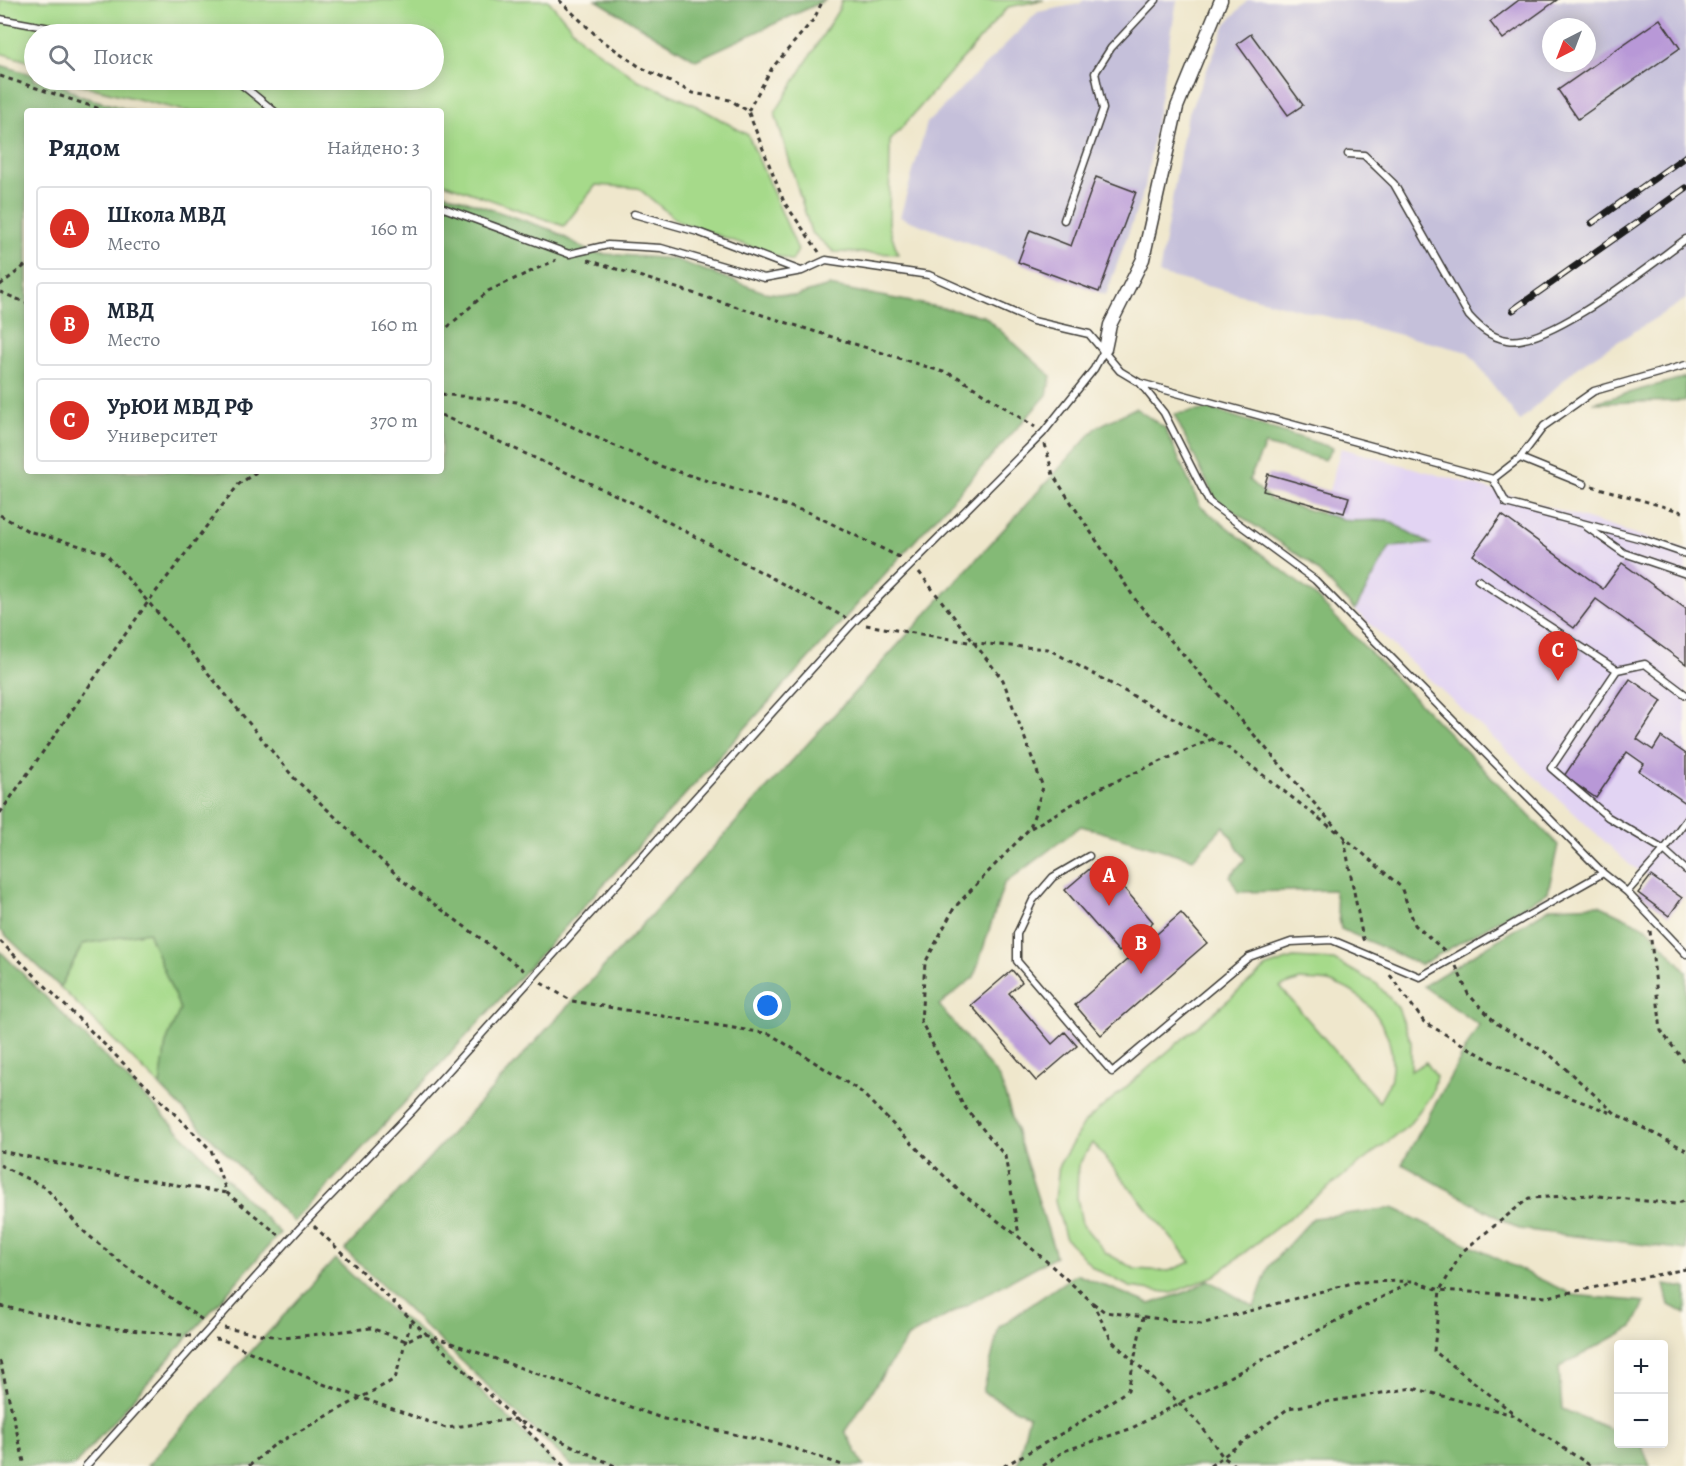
<!DOCTYPE html>
<html lang="ru">
<meta charset="utf-8">
<style>
body{margin:0;font-family:Alegreya,serif;background:#f6f6f7;color:#1f2937}
.controls{position:absolute;right:18px;bottom:18px;display:grid;overflow:hidden;border-radius:6px;box-shadow:0 3px 15px #0003}
.controls button{width:54px;height:54px;display:grid;place-items:center;padding:0;border:0;border-bottom:2px solid #e0e1e3;background:#fff;color:#1f2937;font:30px sans-serif}
.compass{position:absolute;left:1542px;top:18px;width:54px;height:54px;border-radius:50%;background:#fff;box-shadow:0 3px 15px #0003;rotate:222deg}
.you{position:absolute;left:768px;top:1006px;width:21px;height:21px;margin:-15px;border:4px solid #fff;border-radius:50%;background:#1a73e8;box-shadow:0 0 0 9px #1a73e833}
.badge{display:grid;place-items:center;width:39px;height:39px;border-radius:50%;background:#d93025;color:#fff;font-size:20px;font-weight:700}
.pin{position:absolute;translate:-50% -50px;filter:drop-shadow(0 2px 3px #0008)}
.pin::after{content:'';position:absolute;top:32px;width:21px;height:18px;background:inherit;clip-path:polygon(0 0,100% 0,50% 100%)}
.list{margin:0;padding:0;list-style:none}
h2{display:flex;justify-content:space-between;align-items:center;height:78px;margin:0;padding:0 24px;font-size:26px}
h2 small{font-size:20px;font-weight:400;color:#747a83}
.list li{display:grid;grid-template-columns:39px 1fr auto;gap:18px;align-items:center;box-sizing:border-box;height:84px;margin:0 12px 12px;padding:0 12px;border:2px solid #e0e1e3;border-radius:6px}
.list b{display:block;font-size:22px;white-space:nowrap}
.list p{margin:0;font-size:20px;white-space:nowrap;color:#747a83}
.list em{font-size:20px;font-style:normal;color:#747a83}
.icon{flex:none;width:33px;height:33px;fill:none;stroke:currentColor;stroke-width:2;stroke-linecap:round;stroke-linejoin:round}
.map{position:relative;flex:none;width:1686px;height:1466px;overflow:hidden}
.search{position:absolute;background:#fff;box-shadow:0 3px 15px #0003;left:24px;top:24px;width:420px;height:66px;display:flex;align-items:center;gap:15px;box-sizing:border-box;padding:0 21px;border-radius:33px;color:#747a83;font-size:22px}
.panel{position:absolute;background:#fff;box-shadow:0 3px 15px #0003;left:24px;top:108px;width:420px;height:366px;border-radius:6px}
.map>svg:first-child{display:block}
</style>
<div class="map">
<svg width="1686" height="1466" viewBox="0 0 1686 1466">
<rect width="100%" height="100%" fill="#fbf7ec"/>
<filter id="ink" filterUnits="userSpaceOnUse"><feTurbulence type="fractalNoise" baseFrequency=".0167" numOctaves="2"/><feDisplacementMap in="SourceGraphic" scale="12" xChannelSelector="R" yChannelSelector="G"/><feConvolveMatrix kernelMatrix="1 2 1 2 8 2 1 2 1" color-interpolation-filters="sRGB"/></filter>
<filter id="wash" filterUnits="userSpaceOnUse"><feTurbulence type="fractalNoise" baseFrequency=".008" numOctaves="4" result="noise"/><feDisplacementMap in="SourceGraphic" scale="24" xChannelSelector="R" yChannelSelector="G"/><feGaussianBlur stdDeviation="1.35" result="paint"/><feColorMatrix in="noise" values="0 0 0 0 0 0 0 0 0 0 0 0 0 0 0 0 0 1.4 0 .05"/><feComposite in="paint" operator="in"/></filter>
<g filter="url(#wash)">
<rect width="100%" height="100%" fill="#efe7cc"/>
<path fill="#e2d4f3" d="M1341,448l159,44 186,58v349l-56,-34 -275,-255 -46,-48z"/>
<path fill="#c5c0da" fill-rule="evenodd" d="M1084,0h93l-32,187 -39,108 -206,-78 27,-94 111,-111 41,-8z
M1248,0h438v299l-107,67 -59,55 -52,-69 -309,-78 27,-154 40,-96zM1551,27h36v36h-36z"/>
<path fill="#a6da8a" stroke="#617b53" stroke-width="1.5" fill-rule="evenodd" d="M0,0h548l34,40 56,40 57,25 53,30 50,115 -6,11 -113,-39 -41,-34 -42,-3 -32,41 -123,-44v-71h-256l-104,-26 -9,-5h362v-46h-400v29l-34,-10z
M842,0h202l-36,7 -118,134 -1,86 9,27 -64,-2 -23,-20 -36,-119 64,-104z
M148,931l32,78 -14,34 -6,43 -100,-99 23,-43z
M1293,958l41,2 43,24 21,24 13,34v29l15,-9 10,14 -4,18 -24,32 -194,150 -42,17 -42,-6 -37,-19 -28,-31 -10,-37 4,-35 26,-43 182,-155zM1300,980c9,1 19,0 28,2 42,10 70,53 63,95 -2,9 -8,18 -12,25l-99,-115zM1092,1143h1l98,119 -22,9 -34,-2 -29,-16 -24,-29 -5,-27 1,-31z"/>
<path fill="#84ba76" stroke="#506b49" stroke-width="1.5" d="M596,0h230l-130,60z
M0,65l34,10v5l21,1 25,15 53,15h-106v360h414v-279l111,38 40,23 82,6 90,33 31,4 34,-10 155,30 67,60 -4,19 -576,636 -177,191 -134,-136 6,-43 14,-34 -32,-77 -65,12 -23,43 -60,-57z
M1686,377v24l-94,2z
M1135,408l30,20 35,78 114,89 244,250 -10,47 -127,73 -80,-36 -7,-39 -96,2 -8,-16 15,-17 -21,-33 -31,33 -112,-33 -77,58 -30,93 -35,28 61,74 56,177 -148,81 -63,94 19,35h-292l-227,-216 752,-823z
M1211,409l122,39 -8,12 -60,-15 -16,35 22,20 79,21 37,-1 43,24 -40,3 -35,63 -46,-48 -94,-63 -41,-85z
M1599,905l50,24 37,42v279l-167,-21 -117,-65 77,-139 -56,-39 128,-79z
M0,951l280,282 -206,233h-74z
M1393,1208l180,87 72,7 -12,25 -74,40 3,42 56,23v12h23l9,22h-633l12,-50 -46,-24 16,-65 77,-53 74,30 39,-13 19,-11 46,27 15,-41 44,-48z
M335,1259l44,42 44,32 134,133h-410z
M1664,1285l22,3v26l-17,-9z"/>
<g id="blocks">
<path fill="#b898d7" d="M1519,0h38l-54,39 -13,-17z
M1660,19l20,29 -102,71 -20,-29z
M1251,34l52,71 -15,10 -51,-71z
M1096,177l40,15 -37,100 -81,-30 12,-32 41,16z
M1268,474l81,23 -5,16 -81,-22z
M1502,515l101,74 19,-26 64,46v55l-90,-65 -22,29 -101,-73z
M1630,679l32,22 -25,38 16,11 8,-13 25,17v49l-47,-32 5,-7 -17,-12 -31,46 -32,-22z
M1100,860l53,62 -34,30 -54,-62z
M1651,876l31,22 -13,18 -31,-23z
M1181,913l26,30 -106,92 -26,-30z
M1012,970l10,12 -13,11 43,51 13,-12 12,14 -41,35 -65,-76z"/>
</g>
</g>
<g filter="url(#ink)">
<use href="#blocks" fill-opacity="0" stroke="#3c3a36" stroke-width="1.5"/>
<g fill="none" stroke-linecap="round" stroke-linejoin="round">
<g stroke="#3c3a36" stroke-width="9">
<path id="service" d="M0,19l83,15
M236,80l38,31
M1348,154l16,1 30,29 75,132c11,12 21,21 38,24 41,8 144,-76 179,-101
M441,207l128,47 39,-9 53,3 103,30 38,-7 24,-11 103,15 104,46 56,13 31,37 20,12 24,30 45,89 106,78 288,293 24,19 59,62
M634,214l64,18 103,39
M1064,220l39,-111 -8,-36 16,-25 45,-48
M1140,383l353,96 27,-21 64,26
M1520,458l24,-32 50,-35 92,-26
M1493,479l13,24 136,36 44,15
M1587,527l37,26 62,21
M1478,580l139,90 28,-6 41,31
M1617,670l-66,98 57,49 56,33 22,20
M1089,856l-36,21 -20,23 -16,34v27l95,111 137,-115 42,-15 41,-2 88,37 183,-104
M1627,892l37,-42 22,-30
M86,1466l214,-238 113,-118 441,-488 189,-189 51,-64 11,-20"/>
</g>
<g stroke="#3c3a36" stroke-width="15">
<path id="minor" d="M1105,349l5,-24 33,-66 34,-152 44,-107"/>
</g>
<path stroke="#3c3a36" stroke-width="3" stroke-dasharray="4.5 4.5" stroke-linecap="butt" d="M559,0l41,39 40,28 53,26 37,7 18,11 36,91 35,50
M0,76l106,35
M748,111l24,-43 42,-49 9,-19
M588,260l368,116 79,51
M0,285l27,-21
M0,292l27,11
M441,333l47,-42 68,-31
M441,394l76,8 143,64 150,47 93,46
M441,415l192,88 213,115
M1045,444l8,31 84,127 207,235 57,50 14,38 30,26
M1592,486l94,27
M0,515l28,16 77,22 67,76 122,149 109,103 123,91
M919,572l84,108 40,107 -13,41 -76,80 -29,55 -4,58 42,84 42,51 14,79
M866,625l108,18 74,6 180,99 110,85
M0,813l148,-211 91,-118 19,-13
M1031,828l69,-40 112,-49
M1344,839l19,100 3,5
M1650,931l11,100 25,33
M0,941l211,209 16,43 52,42
M1456,966l12,28 29,30 53,31 66,59 70,36
M1390,975l34,47 100,58 90,34
M541,983l31,18 198,33 90,57 100,101 59,45 73,65 20,39 66,61 24,25 21,30 13,9
M0,1151l115,24 112,18
M0,1165l46,23 35,41 43,36 80,56
M314,1226l250,240
M1093,1303l12,9 96,12 155,-42 57,-1 27,9 107,7 139,-28
M0,1306l110,22 81,8
M224,1328l60,10 87,-10 35,13 17,-8 241,86 120,26 61,21
M215,1339l8,1 97,43 126,45 69,-9 100,47
M0,1361l25,105
M1512,1412l-78,-61 6,-61 23,-39 66,-53 60,-3 86,9 11,-4
M249,1466l25,-21 121,-66 16,-57
M1004,1466l71,-40 53,-36 15,-73
M1043,1466l21,-15 66,-22 281,-147
M1210,1466l79,-58 124,-20 100,27 78,51"/>
<use href="#service" stroke="#fff" stroke-width="6"/>
<use href="#minor" stroke="#fff" stroke-width="12"/>
<g stroke="#1c1c1c" stroke-width="7">
<path id="rail" d="M1592,223l94,-67
M1513,310l173,-122"/>
</g>
<use href="#rail" stroke="#fbf7ec" stroke-width="4.5" stroke-dasharray="14" stroke-linecap="butt"/>
</g>
</g>
</svg>
<div class="controls">
<button>+</button>
<button>−</button>
</div>
<svg class="compass" viewBox="-18 -18 36 36"><path d="M0-13l5 13h-10z" fill="#e53935"/><path d="M0 13l5-13h-10z" fill="#747a83"/></svg>
<div class="you"></div>
<div class="pin badge" style="left:1109px;top:906px">A</div>
<div class="pin badge" style="left:1141px;top:974px">B</div>
<div class="pin badge" style="left:1558px;top:681px">C</div>
<div class="search"><svg class="icon" aria-label="search" viewBox="0 0 24 24"><circle cx="10" cy="10" r="6"/><path d="M15 15l6 6"/></svg>Поиск</div>
<section class="panel">
<h2>Рядом<small>Найдено: 3</small></h2>
<ul class="list">
<li><span class="badge">A</span><div><b>Школа МВД</b><p>Место</p></div><em>160 m</em></li>
<li><span class="badge">B</span><div><b>МВД</b><p>Место</p></div><em>160 m</em></li>
<li><span class="badge">C</span><div><b>УрЮИ МВД РФ</b><p>Университет</p></div><em>370 m</em></li>
</ul>
</section>
</div>
